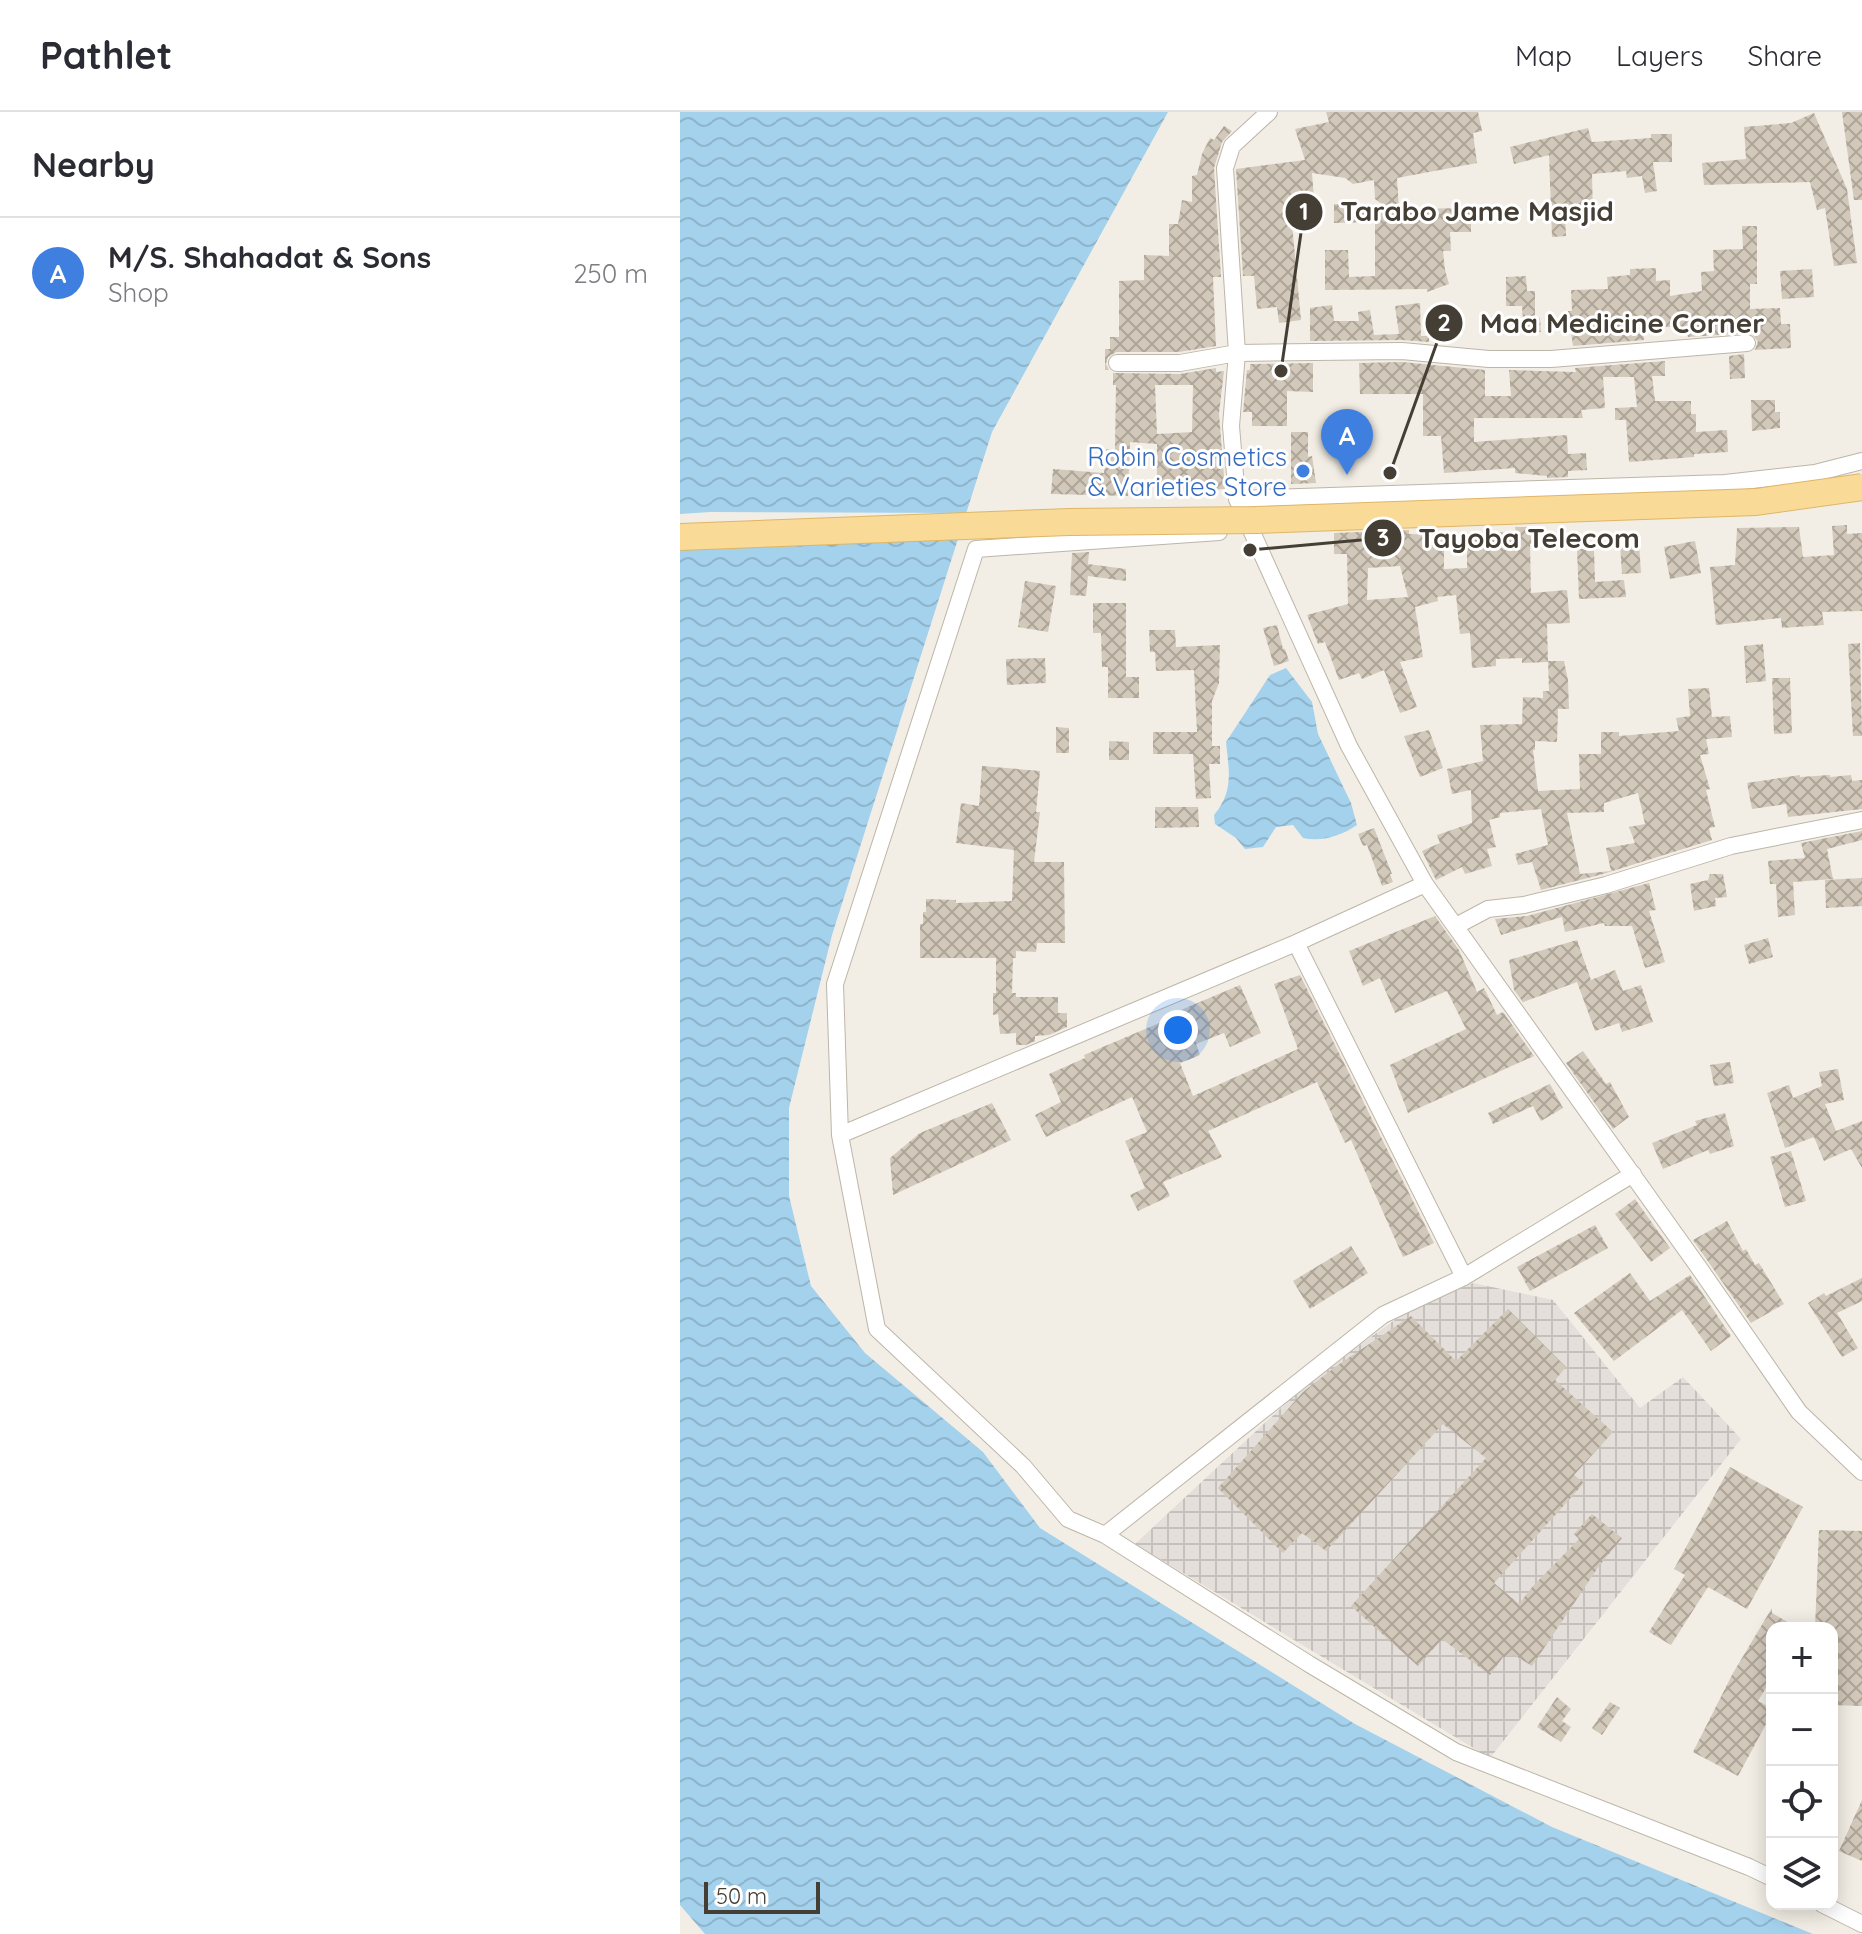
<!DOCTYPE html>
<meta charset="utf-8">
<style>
body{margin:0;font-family:Quicksand,sans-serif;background:#f2f2f3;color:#2b2b33}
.controls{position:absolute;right:24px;bottom:24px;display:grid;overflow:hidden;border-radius:16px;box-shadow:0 4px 20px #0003}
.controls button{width:72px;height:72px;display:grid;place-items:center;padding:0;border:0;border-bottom:2px solid #e1e1e2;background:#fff;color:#2b2b33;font:40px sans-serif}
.scale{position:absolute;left:24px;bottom:20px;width:116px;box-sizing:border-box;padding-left:8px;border:4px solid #443e35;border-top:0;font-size:22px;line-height:28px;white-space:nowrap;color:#443e35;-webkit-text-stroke:6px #fff;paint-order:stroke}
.you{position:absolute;left:498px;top:918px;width:28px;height:28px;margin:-20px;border:6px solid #fff;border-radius:50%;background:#1a73e8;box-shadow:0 0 0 12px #1a73e833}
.badge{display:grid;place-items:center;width:52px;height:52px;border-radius:50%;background:#f0361e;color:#fff;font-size:26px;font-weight:700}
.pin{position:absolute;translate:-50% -66px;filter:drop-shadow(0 2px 4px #0008)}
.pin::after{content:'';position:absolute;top:42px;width:28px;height:24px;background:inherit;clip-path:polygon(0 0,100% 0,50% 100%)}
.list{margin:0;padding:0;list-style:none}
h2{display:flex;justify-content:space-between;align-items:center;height:104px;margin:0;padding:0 32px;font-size:34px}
h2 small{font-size:26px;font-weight:400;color:#7c7c81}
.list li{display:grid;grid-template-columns:52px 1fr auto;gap:24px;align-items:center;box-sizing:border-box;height:112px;padding:0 32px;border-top:2px solid #e1e1e2}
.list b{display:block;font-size:30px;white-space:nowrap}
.list p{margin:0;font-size:26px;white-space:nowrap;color:#7c7c81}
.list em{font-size:26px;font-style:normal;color:#7c7c81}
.icon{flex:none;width:44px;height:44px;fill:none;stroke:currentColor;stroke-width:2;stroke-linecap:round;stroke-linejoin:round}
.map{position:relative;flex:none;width:1182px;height:1822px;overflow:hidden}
header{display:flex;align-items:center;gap:48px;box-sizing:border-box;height:112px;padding:0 40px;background:#fff;border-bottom:2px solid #e1e1e2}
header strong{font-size:38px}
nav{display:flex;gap:44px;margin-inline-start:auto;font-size:28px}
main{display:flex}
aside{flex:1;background:#fff}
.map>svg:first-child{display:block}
</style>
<header>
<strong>Pathlet</strong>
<nav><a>Map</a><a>Layers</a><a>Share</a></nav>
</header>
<main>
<aside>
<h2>Nearby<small></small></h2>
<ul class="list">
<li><span class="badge" style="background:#3f7fe0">A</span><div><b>M/S. Shahadat &amp; Sons</b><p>Shop</p></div><em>250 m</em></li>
</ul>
</aside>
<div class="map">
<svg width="1182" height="1822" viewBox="0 0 1182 1822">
<defs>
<pattern id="industrial-grid" width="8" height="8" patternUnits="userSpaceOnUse" patternTransform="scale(2)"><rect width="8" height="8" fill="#e4dfda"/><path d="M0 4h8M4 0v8" fill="none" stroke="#c5c0bc"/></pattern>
<pattern id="water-waves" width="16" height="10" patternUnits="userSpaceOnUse" patternTransform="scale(2)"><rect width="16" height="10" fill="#a4d1ec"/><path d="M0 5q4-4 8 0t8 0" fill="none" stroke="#8eb4cb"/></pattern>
<pattern id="building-cross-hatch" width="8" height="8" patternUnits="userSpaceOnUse" patternTransform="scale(2)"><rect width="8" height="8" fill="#d3c9bb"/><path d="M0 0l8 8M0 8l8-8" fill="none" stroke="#ada599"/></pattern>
</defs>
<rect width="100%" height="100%" fill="#f2eee5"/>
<path fill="url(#industrial-grid)" d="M793,1171l80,17 87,108 43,-31 58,62 -251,319 -355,-214 177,-165 91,-65z"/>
<path fill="url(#water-waves)" d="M0,0h488l-176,320 -160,503 -43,173v88l22,90 54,67 118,99 57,76 315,196 197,103 261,107h-1108l-25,-29z
M606,556l26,34 6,32 33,69 6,22c-16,11 -35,17 -54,13l-10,-13 -17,2 -13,20 -18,2 -9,-11 -21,-14 -1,-9c20,-24 15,-44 12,-73l44,-67z"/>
<path fill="#f2eee5" d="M30,400l261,1 -291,25v-24z"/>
<path fill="url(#building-cross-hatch)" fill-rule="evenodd" d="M646,0h152l4,19 -9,2 4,30 -80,15 2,31 72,-1v24h-21l1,19h-8l2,19 4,14 -22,8v-3l-102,1v-40h23l1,27 26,-1v-54l-41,1v-19h15v6l27,-1 -1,-5h7l-7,-5 -1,-19 -21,4 -8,-6 -33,-5 3,38 -24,2 10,107 -22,3 -2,-16 -20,2 -3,-33h-11l-7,-107 69,-9 -10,-31 34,-7z
M1162,0h20v88h-8z
M1134,1l33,76 10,74 -23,3 -9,-58 -8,2 -7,-28 -106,3 -2,-22 44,-4 -2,-32 47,-4z
M544,14l8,5 -10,11 -8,26 7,109h-8l3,69 -37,6h-63l-8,5 -2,7 3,6h-4v-21h5v-12h9v-56l25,-1v-25l25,1v-32h9l4,-24 10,2v-26l5,-1 5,-21 8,-16 4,2z
M908,16l4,14 59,-4v-4h21v28h-19l4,29 -12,2 -3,-17 -15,2 -1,-7 -34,3 1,42h-28l1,20 -14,1 -3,-82 -35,9 -4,-17z
M1062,114h15v58h-7v25l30,-1 1,16h9l1,24 -36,2 3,-9 -7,-8 -63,4 -3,-10h-27l1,3h-16l1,10 -71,6 -5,-35h4l-1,-21 37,-1 -1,-12 23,-2v-6l26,-1v13l14,-1v16l32,-5 -1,-19 13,-1 -1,-21 30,-1z
M1132,157l2,28 -32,2 -2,-28z
M846,164l1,15h8v27h5l1,14 -17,2 -2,-28h-16v-29z
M740,191l1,33h8v6l-27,-2 -92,1v-33l22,-3 2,16h25l-1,-9 12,-2 4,25 25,-1 -4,-28z
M1064,242l1,24 -15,1 -1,-23z
M985,249v15h-13l3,25h36v13h5v18l31,-2 1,22 -34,2v3l-65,5 -3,-42h-11v-12l22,-1 -3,-30h-31l2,31 -24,2 2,8h-109v24l93,-7 1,19 18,-1 1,17 -19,1v6l-21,1v-2l-32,-3v-5l-71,5 -3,-37h-18v-42h-63l-1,-31 43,-1 83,8v26h26l-2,-26 67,2 -1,-4z
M633,251v29l-26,-1v35h-35v-14h-9l4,-42h3v-6z
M536,256v4l8,-1 -5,42 6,76 -68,3v-48l-27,-2 -2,54 -77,-2 2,-25 51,4 2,-24h9l1,-64h-3v-12l67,1zM475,273h38l-1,47 -35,2z
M1071,288h24v12h5v16l-28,3z
M611,320h17v25l4,-1 4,27 -25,1z
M1167,413v9l15,-1v78l-40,1 2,13 -42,3 -1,-10 -65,7 -6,-58 25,-2 2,-37 62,-1 4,30 31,-2 -2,-29z
M835,415h13v5l24,-1v12l-22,1 1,49 36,-3 3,33 -23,1 1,38 -26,1v-5l-26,1v7l-24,2 -2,-35 -10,1 -4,-39 -19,2 1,4 -23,6 8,50 -23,5 17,45 -17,6 -16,-43 -22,9 -3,-6 -20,7 -14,-38 -7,2 -11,-29 41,-11 -1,-50h-13v-21l75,-3v4l35,1v34l23,-1v-35l49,-1zM720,454l8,31 -41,3 1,-32z
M1015,429l6,32 -31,6 -6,-32z
M959,431l2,30 -19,1 -2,-30z
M897,437h17l1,33 29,-2 2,17 -47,2z
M409,440l-1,12 38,5v12l-38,-5 -2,20 -16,-1 2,-42z
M345,469l31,5 -8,46 -30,-5z
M413,491h33v74h13v21h-31v-31h-6l-1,-34h-8z
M597,513l6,24h2l4,12 -15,5 -11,-38z
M469,518h26l1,17 44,-2 -1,38 -7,18v45h8v18h-11l2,34 -15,1 -3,-45h-40v-22h44l-3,-62 -38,1 -1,-19h-5z
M1180,531l2,93h-9l-5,-92z
M1083,532l3,37 -20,2 -2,-37z
M365,546l1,25 -39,2 -1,-26z
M868,549h16l4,19 1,29h-11l-1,33 -22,-1v9h-2l5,41 42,-2 -1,-35h22v-22h18v4l60,-5 -3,-13 14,-2 -2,-27 21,-1 3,29 18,-1 2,21 -26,2 3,15 -9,1 10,34 -4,1 9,37 -6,1 3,12 -109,34 -62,16 -9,-28 -14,3 -3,-11 33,-9 -7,-36 -41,4v4l-11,3 7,27 -9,2 5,17 -27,8 -3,-7 -26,13 -14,-29 18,-8 -3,-8 35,-12 -1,-33 -19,4 -5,-25 36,-8 -3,-36 42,-1 1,-27 20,1v-7h6zM958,681l7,31 -16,3 6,16 -29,5 5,23 -31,3 -13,-61 37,-1v-9z
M1092,566h18l2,55 -18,1z
M376,615l13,1v25h-13z
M749,618l14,38 -23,9 -16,-41z
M429,629l20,1v18h-20z
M302,654l58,5 -4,41h4l-6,50h30l1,81h-28l-1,9 -20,-1v7h-3l-1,35h4v4h42v16h9v14l-18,8 -14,1v5l-9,4h-10v-12l-16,1 -2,-20 -5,1v-22h3v-35h-76v-34h3v-12h3v-13l30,1v3l56,-2 2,-51 -58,-7 5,-40 18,3z
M1120,663v2l30,-2v2l21,-2 1,6 10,-1v29l-74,8 -2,-13 -34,5 -5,-26z
M475,695h43l1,20 -44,1z
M694,716l18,46h-2l3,8 -11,4 -15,-41 -4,1 -5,-12z
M1182,719v9l-35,9 6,30 -40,3 2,33 -17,2 -2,-33h-6l-2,-23 37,-3 -4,-15z
M1030,762h13l4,23 -12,1 1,8 -22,5 -4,-27 18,-4z
M1182,766v28l-36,2 -1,-28z
M969,771l7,27 -7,1 16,51 -20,6 -13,-42h-27l-1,-3 -39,9 -3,-15 -61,18 -6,-16 32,-3z
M755,804l24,34 18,42 7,-4 13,27 6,-3 31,44 -126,57 -18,-48 76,-36 -19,-38 -52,22 -15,-35 -17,8 -14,-35z
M1088,826l5,19 -24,7 -5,-19z
M897,828l14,40 24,-10 8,21 18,-6 12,37 -31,10 -3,-9 -24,8 -18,-49 -54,20 -9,-12 -5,-30z
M620,863l134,268 -31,14 -52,-117 -6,3 -28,-61 -109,49 14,26 -59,25 7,14 -32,15 -8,-16 15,-7 -20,-47 22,-9 -15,-35 -86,40 -11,-22 26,-13 -12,-28 36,-16 -1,-3 87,-37 -2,-3 71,-30 21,48 -31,14 -6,-14 -28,11 4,11 -20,8 13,33 105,-47 -24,-65z
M903,939l23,33 4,-2 19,35 -16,12 -47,-66z
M1050,950l4,21 -20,3 -4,-21z
M1158,957l6,31 -19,4 11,27 26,-10v47l-11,-19 -27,12 -10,-24 -29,11 -18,-55 22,-8 4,13 29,-12 -3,-14z
M870,972l13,24 -22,13 -8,-15 -40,18 -5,-11z
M312,991l19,37 -118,55 -3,-37 30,-25z
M1045,1001l9,33 -24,8 -2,-4 -45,19 -11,-26 45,-18 -2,-4z
M1111,1039l15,50 -21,6 -15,-50z
M955,1087l35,49 -19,14 -36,-48z
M1047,1109l16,30 3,-2 9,16 4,-2 25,41 -33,19 -58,-83z
M915,1113l13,23 -78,43 -13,-24z
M671,1134l17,27 -58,36 -17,-28z
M950,1161l20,28 40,-26 41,61 -20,15 -29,-41 -68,51 -40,-48z
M1182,1166v23l-25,12 21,35 -16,9 -34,-54 16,-10 2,3z
M828,1197l58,58 -11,13 58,52 -39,43 10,8 -90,100 25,21 14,-18 46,-47 -5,-5 18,-20 30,24 -23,28 -67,100 -18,-11 -11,2 -13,18 -48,-36 -24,27 -67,-60 135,-148 -43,-34 -117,127 -24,-18 -19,20 -65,-65 85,-96 32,-25 76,-51 45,45z
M1050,1355l73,40 -56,102 -39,-22 -37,58 -22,-13 36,-57 -11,-6z
M1139,1418l43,1v175l-30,-1v-77h-17z
M1092,1496v5l26,15h-26v50l-14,23 14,8v4l-34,63 -45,-24 40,-79z
M877,1585l14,12 -9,12 9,6 -10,15 -24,-15z
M930,1590l10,6 -18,27 -10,-7z
M1182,1688v61l-23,-10z"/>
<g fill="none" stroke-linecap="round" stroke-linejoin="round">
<g stroke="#bdb5a8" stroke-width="18">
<path id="street" d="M589,0l-37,34 -7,22 12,185 -6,73 6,73 112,247 76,138 277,388 97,140 63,60
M437,251h63l57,-10 165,-2 87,8h62l196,-16
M557,387l488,-16 90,-10 47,-12
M539,420l-243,17 -141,435 5,151 37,194 146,137 45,53 37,16 204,129 147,88 293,115 23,11
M776,814l32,-17 36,-4 82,-20 125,-39 131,-26
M616,831l168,334
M160,1023l456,-192 129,-59
M425,1423l278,-220 81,-38 169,-103
M1142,1792l40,20"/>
</g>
<use href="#street" stroke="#fff" stroke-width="16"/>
<g stroke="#deb667" stroke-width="28" stroke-linecap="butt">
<path id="primary-bridge" d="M0,425l389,-15 187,-2 500,-18 106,-15"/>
</g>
<use href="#primary-bridge" stroke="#f9da97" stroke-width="26"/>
</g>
<circle fill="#3f7fe0" stroke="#fff" stroke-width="3" cx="623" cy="359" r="8"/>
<g text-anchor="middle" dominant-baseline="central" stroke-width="6" stroke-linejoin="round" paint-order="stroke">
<g font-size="26" fill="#366cbe" stroke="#fff" text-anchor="end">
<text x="607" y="344">Robin Cosmetics<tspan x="607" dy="30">&amp; Varieties Store</tspan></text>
</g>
</g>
<path fill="none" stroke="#443e35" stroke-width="3" d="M601 259L624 100M710 361L764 211M570 438L703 426"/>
<g fill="#443e35" stroke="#fff" stroke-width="3">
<circle cx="601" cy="259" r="8"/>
<circle cx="710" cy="361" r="8"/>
<circle cx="570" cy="438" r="8"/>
<circle cx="624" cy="100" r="20"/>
<circle cx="764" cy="211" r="20"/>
<circle cx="703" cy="426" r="20"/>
</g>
<g font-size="24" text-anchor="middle" font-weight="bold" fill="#fff">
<text x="624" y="108">1</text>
<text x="764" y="219">2</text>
<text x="703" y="434">3</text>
</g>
<g font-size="28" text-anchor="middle" font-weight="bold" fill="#443e35" stroke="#fff" stroke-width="6" stroke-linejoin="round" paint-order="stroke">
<text x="797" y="109">Tarabo Jame Masjid</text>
<text x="942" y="221">Maa Medicine Corner</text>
<text x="849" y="436">Tayoba Telecom</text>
</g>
</svg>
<div class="controls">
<button>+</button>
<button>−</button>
<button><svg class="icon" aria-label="locate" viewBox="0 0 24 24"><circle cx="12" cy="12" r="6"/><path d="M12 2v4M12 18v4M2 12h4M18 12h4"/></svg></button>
<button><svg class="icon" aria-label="layers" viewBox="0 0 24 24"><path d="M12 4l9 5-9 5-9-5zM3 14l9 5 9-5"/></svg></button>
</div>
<div class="scale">50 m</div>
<div class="you"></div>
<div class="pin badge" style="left:667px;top:363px;background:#3f7fe0">A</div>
</div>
</main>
